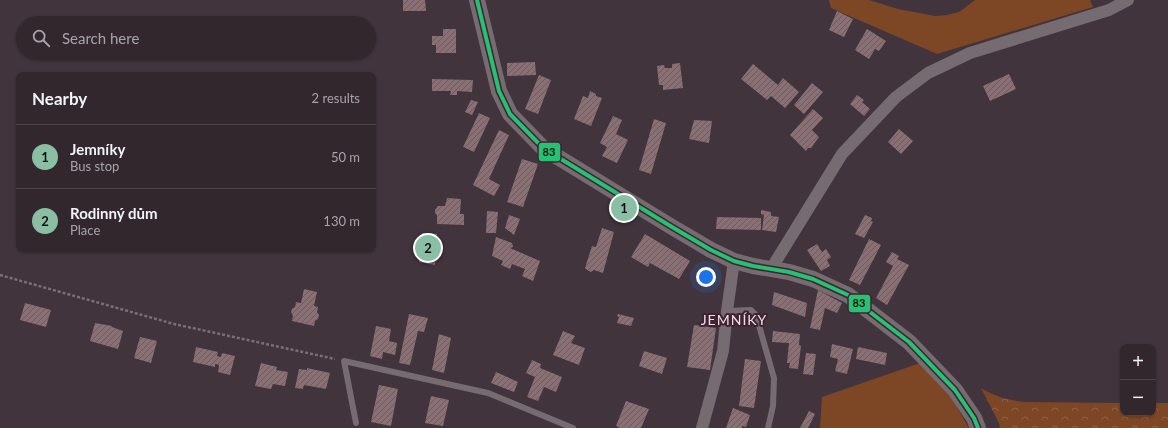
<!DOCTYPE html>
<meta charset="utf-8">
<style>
body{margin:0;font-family:Lato,sans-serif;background:#392f35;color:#f1f3f6}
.controls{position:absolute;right:12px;bottom:12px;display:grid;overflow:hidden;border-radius:8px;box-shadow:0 1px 3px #0004}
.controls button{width:36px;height:36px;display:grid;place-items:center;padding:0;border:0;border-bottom:1px solid #4c4449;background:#31272d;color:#f1f3f6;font:20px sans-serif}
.you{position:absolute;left:706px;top:277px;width:14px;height:14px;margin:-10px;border:3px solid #fff;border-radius:50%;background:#1a73e8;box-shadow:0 0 0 6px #1a73e833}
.badge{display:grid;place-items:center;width:26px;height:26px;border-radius:50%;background:#8abfa5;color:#111;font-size:13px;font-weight:700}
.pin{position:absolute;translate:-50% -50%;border:2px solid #fff;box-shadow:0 1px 4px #0006}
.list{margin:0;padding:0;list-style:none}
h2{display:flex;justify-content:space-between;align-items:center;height:52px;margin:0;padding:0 16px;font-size:17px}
h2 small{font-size:13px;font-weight:400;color:#a8a5aa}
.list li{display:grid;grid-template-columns:26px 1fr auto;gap:12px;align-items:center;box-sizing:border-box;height:64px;padding:0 16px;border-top:1px solid #4c4449}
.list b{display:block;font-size:15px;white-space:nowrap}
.list p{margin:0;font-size:13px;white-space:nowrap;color:#a8a5aa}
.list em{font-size:13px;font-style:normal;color:#a8a5aa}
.icon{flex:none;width:22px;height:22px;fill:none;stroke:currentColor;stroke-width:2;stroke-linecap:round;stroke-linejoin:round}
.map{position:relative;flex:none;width:1168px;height:428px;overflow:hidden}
.search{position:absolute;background:#31272d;box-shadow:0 1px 3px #0004;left:16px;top:16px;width:360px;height:44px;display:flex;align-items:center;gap:10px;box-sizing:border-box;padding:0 14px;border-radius:22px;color:#a8a5aa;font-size:15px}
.panel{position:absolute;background:#31272d;box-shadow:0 1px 3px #0004;left:16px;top:72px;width:360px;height:180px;border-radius:8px}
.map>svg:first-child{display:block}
</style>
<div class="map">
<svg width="1168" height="428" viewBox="0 0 1168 428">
<defs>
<pattern id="forest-crowns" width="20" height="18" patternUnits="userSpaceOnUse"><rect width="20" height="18" fill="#7d4625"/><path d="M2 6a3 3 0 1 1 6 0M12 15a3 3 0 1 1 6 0" fill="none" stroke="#906145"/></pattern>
<pattern id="building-hatch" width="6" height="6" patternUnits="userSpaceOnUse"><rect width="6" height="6" fill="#887075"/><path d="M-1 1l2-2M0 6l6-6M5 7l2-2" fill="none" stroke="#6a5c5f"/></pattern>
</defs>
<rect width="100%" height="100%" fill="#41343c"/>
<path fill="#7d4625" d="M829,0h40l29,9 37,7 12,-1 12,-3 16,-12h115l3,7 -156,47 -106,-46z
M920,363l31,34 18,31h-149l2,-31z"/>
<path fill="url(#forest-crowns)" d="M981,388c14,9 28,12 43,14l99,1v10h30v-10h15v25h-168l-1,-5z"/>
<path fill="url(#building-hatch)" d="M403,0h22l1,11h-23z
M837,11l16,8 -9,18 -15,-7z
M443,29h13v24h-20v-8h-4v-9h11z
M867,29l19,12 -7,10 -4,-2 -6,10 -14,-9z
M535,62l1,13 -29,1v-13z
M680,63l3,25 -20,2v-5h-4l-2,-19 7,-1 1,3h7v-4z
M753,64l25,21 5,-7 16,14 -14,16 -14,-12 -4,4 -26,-21z
M1009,74l7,15 -26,12 -7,-15z
M539,75l12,5 -13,34 -13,-5z
M432,79l41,1 -1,12 -15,-1v4h-7l1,-4h-19z
M812,83l11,9 -19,22 -10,-9z
M590,91l6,3v2l6,2 -11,28 -17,-7 9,-23 5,2z
M857,95l7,5 -2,2 8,7 -6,7 -14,-12z
M471,100l7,2 -6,13 -7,-3z
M813,109l10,9 -11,12 7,7 -8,11h-3l-2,3 -16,-16z
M479,113l11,5 -16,34 -11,-5z
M613,116l9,4 -6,14 12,6 -11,23 -15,-7 5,-9 -7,-4z
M654,119l12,4 -15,51 -12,-4z
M694,120l18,1 -3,22 -20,-4z
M899,129l14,12 -12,13 -13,-12z
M499,130l10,5 -20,44 11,6 -6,11 -21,-11z
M522,159l16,5 -15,43 -16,-5z
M447,198l14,1 -1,15h4v11l-27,-1v-9l-2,-2v-3l3,-4h7z
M761,210l10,2v4l8,1 -3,15 -14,-2 2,-15 -3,-1z
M487,211l11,1 -2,21h-10z
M509,215l11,4 -6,16 -9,-7z
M865,215l7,3 -1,3 2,1 -9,16 -9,-4z
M717,217l44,1v12l-45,-1z
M602,228l12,4 -11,41 -9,-3 -3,2 -4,-2 -2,-2 7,-22 4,1z
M422,233l15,1 -2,31 -16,-3z
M645,234l45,27 -11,18 -29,-16 -2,4 -17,-10z
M496,237l16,6 1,4 -3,1 30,13 -7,20 -11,-5 3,-7 -13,-5 -2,5 -9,-4 2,-4 -11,-5z
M869,239l12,6 -21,40 -11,-5z
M817,244l5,8 4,-3 5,8 -4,3 3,6 -9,5 -14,-21z
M892,252l7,4 -2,3 12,6 -22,40 -11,-7 17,-32 -7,-4z
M304,289l13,3 -3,14 4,1 -1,5 2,3 -1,4 -3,2 -1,5 -22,-5 1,-5 -2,-4 1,-3 3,-2 1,-5 5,1z
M818,290l24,13 -5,10 -12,-5 -5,22 -10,-2z
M774,292l33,11 -2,14 -33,-12z
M25,303l26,7 -5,17 -26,-7z
M409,314l19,4 -4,14 -6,-1 -8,34 -11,-2z
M618,314l16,4 -3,8 -14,-3 2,-6 -2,-1z
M95,323l17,3v1l11,4 -5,18 -28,-8z
M694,325l22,3 -6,42 -23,-3z
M376,326l15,3 -2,12 8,2 -2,12 -12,-3 -1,7 -12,-3z
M563,331l12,5 -4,7 14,5 -6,17 -26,-10z
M773,331l27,3 -1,11 2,1 -3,23 -9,-1 1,-5h-3l2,-20 -17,-1z
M439,334l12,4 -7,35 -12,-3z
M140,337l17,4 -6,22 -17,-5z
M832,344l21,5 -6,25 -12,-3 3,-12 -8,-2z
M196,347l22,5 -1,4 4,1 1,-4 13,3 -5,19 -12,-3 1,-7 -4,-1v3l-22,-5z
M858,347l29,6 -2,12 -29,-6z
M644,351l23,7 -5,16 -23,-8z
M806,353l10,1 -3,21 -10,-1z
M745,359l16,2 -7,47 -15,-2z
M532,360l9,4 -1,4 22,9 -6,15 -12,-5 -6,14 -11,-4 8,-20 -9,-4z
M261,363l16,4 -1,3 12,2 -3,14 -12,-2 -2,5 -16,-3z
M307,368l23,5 -4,16 -22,-4 -1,4 -8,-1 4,-19 8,1z
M496,372l22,10 -4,10 -23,-9z
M379,385l19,4 -7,37 -20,-4z
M431,396l18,4 -6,26 -18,-3z
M626,401l23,8 -8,19h-21l-4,-2z
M733,408l17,7 -4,12 -4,-1v2h-16z
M809,411l6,3 -7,14h-8z"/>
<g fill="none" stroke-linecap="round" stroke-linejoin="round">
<path stroke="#797075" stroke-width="2.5" stroke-dasharray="3 2" stroke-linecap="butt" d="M0,275l174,49 161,35"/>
<path stroke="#756b71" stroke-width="6" d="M727,311l24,-1 5,5 18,63 -1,28 -5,22
M356,423l-12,-62 144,32 85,35"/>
<path stroke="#756b71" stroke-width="12" d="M771,269l71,-115 54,-57 32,-24 42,-20 139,-43 19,-10
M702,428l21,-77 4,-40 7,-50"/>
<path stroke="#756b71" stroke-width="16" d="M477,0l22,91 11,23 33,34 129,79 39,23 23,11 19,5 36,6 24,7 35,16 61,47 46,48 19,28 4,10"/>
<g stroke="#3c2532" stroke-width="7">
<path id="bus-1" d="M477,0l22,91 11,23 33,34 129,79 39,23 23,11 19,5 36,6 24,7 35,16 61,47 46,48 19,28 4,10"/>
</g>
<use href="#bus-1" stroke="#26c172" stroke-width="4"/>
</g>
<g text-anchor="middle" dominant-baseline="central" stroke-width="4" stroke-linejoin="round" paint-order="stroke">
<g font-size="14" letter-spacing="1" fill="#f7d8e9" stroke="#3c2532">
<text x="734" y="319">JEMNÍKY</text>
</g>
</g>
<g stroke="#3c2532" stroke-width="1.5">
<rect x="538" y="142" width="23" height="20" rx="4" fill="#26c172"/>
<rect x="848" y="294" width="23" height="19" rx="4" fill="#26c172"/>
</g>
<g font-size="11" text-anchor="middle" font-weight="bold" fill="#111">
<text x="549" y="156">83</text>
<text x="859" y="307">83</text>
</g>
</svg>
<div class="controls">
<button>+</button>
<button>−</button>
</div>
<div class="you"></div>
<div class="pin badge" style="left:624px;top:208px">1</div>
<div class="pin badge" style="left:428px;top:248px">2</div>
<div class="search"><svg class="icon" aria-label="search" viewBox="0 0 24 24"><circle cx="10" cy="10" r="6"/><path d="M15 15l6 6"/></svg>Search here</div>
<section class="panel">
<h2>Nearby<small>2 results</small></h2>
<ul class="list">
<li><span class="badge">1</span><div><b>Jemníky</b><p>Bus stop</p></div><em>50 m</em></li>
<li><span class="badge">2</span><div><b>Rodinný dům</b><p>Place</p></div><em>130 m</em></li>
</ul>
</section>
</div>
